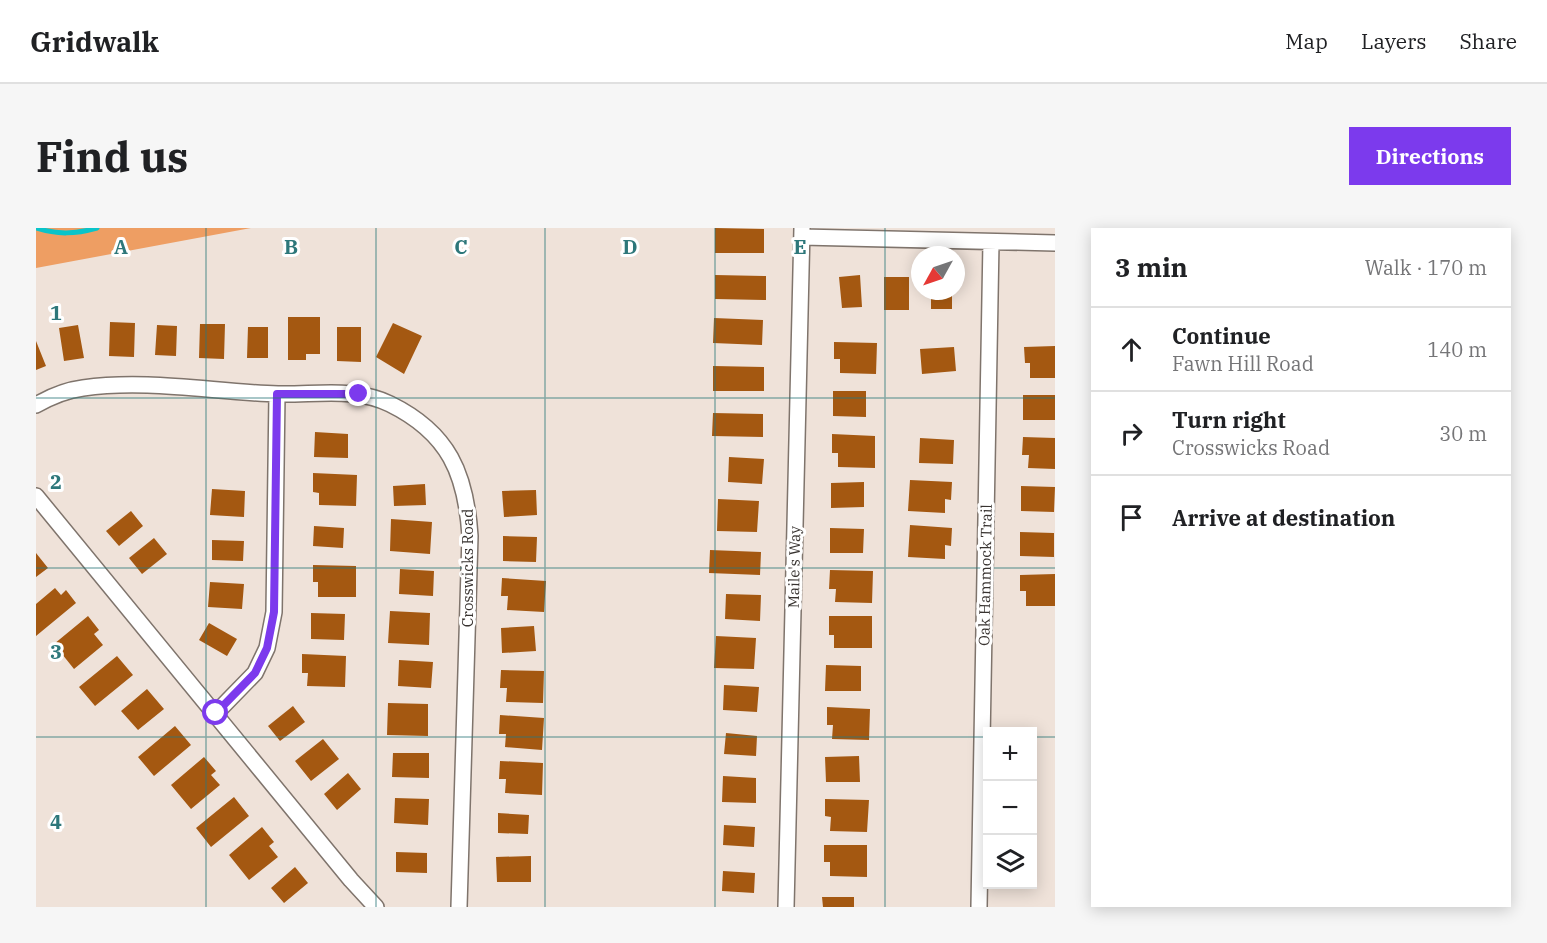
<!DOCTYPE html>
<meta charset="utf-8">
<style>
body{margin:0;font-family:"IBM Plex Serif",serif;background:#f6f6f6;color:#202124}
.controls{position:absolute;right:18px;bottom:18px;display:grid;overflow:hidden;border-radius:0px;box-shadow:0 3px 15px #0003}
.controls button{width:54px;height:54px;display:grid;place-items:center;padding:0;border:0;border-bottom:2px solid #e0e0e0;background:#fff;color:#202124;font:30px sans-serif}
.compass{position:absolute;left:875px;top:18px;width:54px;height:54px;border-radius:50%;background:#fff;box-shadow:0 3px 15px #0003;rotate:230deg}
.stop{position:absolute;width:18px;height:18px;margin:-14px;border:4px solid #7c3aed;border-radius:50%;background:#fff}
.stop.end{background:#7c3aed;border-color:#fff;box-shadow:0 2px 6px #0008}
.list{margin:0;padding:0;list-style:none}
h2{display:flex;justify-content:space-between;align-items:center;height:78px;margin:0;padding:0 24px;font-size:26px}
h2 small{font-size:20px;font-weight:400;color:#757577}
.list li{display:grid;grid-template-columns:39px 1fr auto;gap:18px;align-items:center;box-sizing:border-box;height:84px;padding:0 24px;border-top:2px solid #e0e0e0}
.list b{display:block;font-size:22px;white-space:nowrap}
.list p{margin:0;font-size:20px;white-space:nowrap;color:#757577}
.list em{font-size:20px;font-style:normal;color:#757577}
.icon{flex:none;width:33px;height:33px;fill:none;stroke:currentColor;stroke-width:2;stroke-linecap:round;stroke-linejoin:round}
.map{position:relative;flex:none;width:1019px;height:679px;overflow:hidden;border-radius:0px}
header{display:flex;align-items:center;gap:36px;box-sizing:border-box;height:84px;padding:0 30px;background:#fff;border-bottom:2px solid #e0e0e0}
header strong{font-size:28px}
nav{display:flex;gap:33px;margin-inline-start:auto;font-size:21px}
.intro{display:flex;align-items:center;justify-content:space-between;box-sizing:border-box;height:144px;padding:0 36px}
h1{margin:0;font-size:42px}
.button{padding:15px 27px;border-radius:0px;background:#7c3aed;color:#fff;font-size:21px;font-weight:700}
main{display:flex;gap:36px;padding:0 36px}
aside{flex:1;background:#fff;border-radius:0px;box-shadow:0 3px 15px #0003}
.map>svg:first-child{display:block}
</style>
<header>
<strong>Gridwalk</strong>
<nav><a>Map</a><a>Layers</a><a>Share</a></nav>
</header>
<div class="intro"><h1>Find us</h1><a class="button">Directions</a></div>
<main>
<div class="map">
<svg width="1019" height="679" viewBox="0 0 1019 679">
<rect width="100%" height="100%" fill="#efe2d9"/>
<path fill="#ee9e63" d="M0,0h215l-215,40z"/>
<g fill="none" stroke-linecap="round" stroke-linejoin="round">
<path stroke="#09c4c9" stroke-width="5" d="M0,0c22,7 39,6 61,0"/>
</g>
<path fill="#a45811" d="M679,0l49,1v24h-49z
M679,47l51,1v24l-51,-1z
M824,47l2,32 -20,1 -3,-31z
M848,49h25v33h-25z
M895,63h21v18h-21z
M252,89h32v37h-14v6h-18z
M678,90l49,2 -1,25 -49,-2z
M74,94l25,1 -1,34 -25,-1z
M357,95l29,13 -18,38 -28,-17z
M164,96h25l-1,35 -25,-1z
M42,97l6,33 -20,3 -5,-33z
M121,97l20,1 -1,30 -21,-1z
M212,99h20v31h-21z
M301,99h24v35l-24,-1z
M0,113l10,25 -10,4z
M798,114l43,1 -1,31 -36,-1v-14h-6z
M1019,118v32h-25v-15h-5l-1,-16z
M918,119l2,24 -34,3 -2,-25z
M677,138l51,1v24h-51z
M797,163h33v26l-33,-1z
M987,167h32v25h-32z
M677,185l50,1v23l-51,-1z
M279,204l33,2v24l-34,-1z
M796,206l43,2v32l-37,-1v-14h-6z
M987,209l32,1v31l-27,-1 1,-13h-7z
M884,210l34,2 -1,24 -34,-1z
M693,229l35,2 -2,25 -34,-2z
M277,245l44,2 -1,31 -37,-1v-12l-6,-1z
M874,252l42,2 -1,18 -6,-1v14l-37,-2z
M828,254v25l-33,1v-25z
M389,256l1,21 -32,1 -1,-20z
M985,258l34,1 -1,25 -33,-1z
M176,261l33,2 -1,26 -34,-2z
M500,262l1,25 -33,2 -2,-26z
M682,271l41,2 -2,31 -40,-1z
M95,283l12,15 -24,20 -13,-15z
M355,291l41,3 -2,32 -40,-3z
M874,297l42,3 -1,18 -6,-1v14l-37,-2z
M278,298l30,2 -1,20 -30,-2z
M794,300l34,1 -1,24h-33z
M984,304l34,1v24l-34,-1z
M467,308l34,1 -1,25 -33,-1z
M118,310l13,16 -25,20 -13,-16z
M176,312l32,1 -1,20 -31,-1z
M674,322l51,2 -1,23 -51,-2z
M0,325l12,15 -12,9z
M277,337l43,1v31h-38v-15h-5z
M364,341l34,2 -1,25 -34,-2z
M794,342l43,1 -1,32 -37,-1 1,-13h-7z
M1019,346v32h-29v-15h-6v-16z
M466,350l44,3 -2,31 -37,-2 1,-14h-7z
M174,354l34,2 -2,25 -34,-2z
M19,360l6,7 5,-5 10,13 -40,33v-32z
M690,366l35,1 -1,26 -35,-2z
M354,383l40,2 -1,32 -41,-2z
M275,385l34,1 -1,26 -33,-1z
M52,388l11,14 -5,4 9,11 -29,24 -20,-25z
M793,388h43v32h-38v-13h-5z
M173,395l28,16 -10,17 -28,-16z
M498,398l2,25 -34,2 -1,-25z
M680,408l40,2 -2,31 -40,-1z
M266,426l44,2 -1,31 -38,-1 1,-13h-6z
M81,428l16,19 -38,31 -16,-19z
M363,432l34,2 -2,26 -33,-2z
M790,437l35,1v25h-36z
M465,442l43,1 -1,32 -37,-1 1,-14h-7z
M688,457l35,2 -2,25 -34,-2z
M111,461l17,20 -26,21 -17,-19z
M352,475l40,1v32l-41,-1z
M257,478l12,16 -25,19 -12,-15z
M791,479l43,2 -1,31 -37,-1 1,-14h-6z
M464,487l44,3 -2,32 -37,-3 1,-13h-7z
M139,498l16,19 -37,31 -16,-19z
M690,505l31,3 -1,20 -32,-2z
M287,511l16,20 -28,22 -16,-20z
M357,525h36v25l-37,-1z
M823,528l1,26h-34l-1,-25z
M168,529l12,14 -5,4 9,10 -29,24 -20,-24z
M464,533l43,2 -1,32 -37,-2 1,-14h-7z
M312,545l13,16 -24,21 -13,-16z
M687,548l33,2v25l-34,-1z
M198,569l15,19 -38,31 -15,-19z
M359,570l34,1 -1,26 -34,-2z
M789,571l44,1 -2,32 -37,-1 1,-14 -6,-1z
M462,585l31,2 -1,19 -30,-1z
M688,597l31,2 -1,20 -31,-2z
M226,599l12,15 -5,4 9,11 -29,23 -20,-25z
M788,617h43v32l-37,-1v-14h-6z
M360,624l31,1v20l-31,-1z
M495,628v26h-34l-1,-25z
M259,639l13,16 -24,20 -13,-15z
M687,643l32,2 -1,20 -32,-2z
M786,669h32v10h-31z"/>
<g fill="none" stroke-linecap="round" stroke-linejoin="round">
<g stroke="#7f746c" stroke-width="18">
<path id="minor" d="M766,9l253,6
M0,177c14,-8 31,-15 47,-17 64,-9 130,4 195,6 37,1 78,-7 112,10 59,29 76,70 80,132l-11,371
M0,268l315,384 25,27
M180,485l39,-40 12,-25 7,-36 3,-218
M750,679l16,-679
M943,679l12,-665"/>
</g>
<use href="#minor" stroke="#fff" stroke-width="15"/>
</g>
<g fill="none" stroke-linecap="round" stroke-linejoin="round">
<path stroke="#7c3aed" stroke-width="8" d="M180,485l39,-40 12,-25 7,-36 3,-218h82"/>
</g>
<path fill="none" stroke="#2d777a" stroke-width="1.5" stroke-opacity="0.55" d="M170,0v679M340,0v679M509,0v679M679,0v679M849,0v679M0,170h1019M0,340h1019M0,509h951M996,509h23"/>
<g text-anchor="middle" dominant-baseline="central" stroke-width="6" stroke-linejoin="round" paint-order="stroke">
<g font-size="15" fill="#383330" stroke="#fff">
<text transform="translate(758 339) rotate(-89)">Maile's Way</text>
<text transform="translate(431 340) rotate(-90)">Crosswicks Road</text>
<text transform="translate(949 347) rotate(-89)">Oak Hammock Trail</text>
</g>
</g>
<g font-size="20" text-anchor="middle" font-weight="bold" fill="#2d777a" stroke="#fff" stroke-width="6" stroke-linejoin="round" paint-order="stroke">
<text x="85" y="26">A</text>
<text x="255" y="26">B</text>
<text x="425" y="26">C</text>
<text x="594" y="26">D</text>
<text x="764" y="26">E</text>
<text x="20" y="92">1</text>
<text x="20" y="261">2</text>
<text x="20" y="431">3</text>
<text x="20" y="601">4</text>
</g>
</svg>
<div class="controls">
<button>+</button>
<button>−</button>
<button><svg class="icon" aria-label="layers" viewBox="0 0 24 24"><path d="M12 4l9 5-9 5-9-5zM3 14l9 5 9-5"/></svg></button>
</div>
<svg class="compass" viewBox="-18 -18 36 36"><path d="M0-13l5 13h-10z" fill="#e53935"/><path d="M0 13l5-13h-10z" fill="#757577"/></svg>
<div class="stop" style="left:180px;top:485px"></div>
<div class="stop end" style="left:323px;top:166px"></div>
</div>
<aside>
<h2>3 min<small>Walk · 170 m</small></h2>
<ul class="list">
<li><svg class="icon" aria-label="ahead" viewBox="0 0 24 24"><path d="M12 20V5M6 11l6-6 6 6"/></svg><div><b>Continue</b><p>Fawn Hill Road</p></div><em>140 m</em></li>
<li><svg class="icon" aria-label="right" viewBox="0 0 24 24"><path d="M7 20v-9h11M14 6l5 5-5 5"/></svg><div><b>Turn right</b><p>Crosswicks Road</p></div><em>30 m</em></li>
<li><svg class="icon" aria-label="arrive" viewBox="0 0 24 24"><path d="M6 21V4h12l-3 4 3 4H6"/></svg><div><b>Arrive at destination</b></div></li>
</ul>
</aside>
</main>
